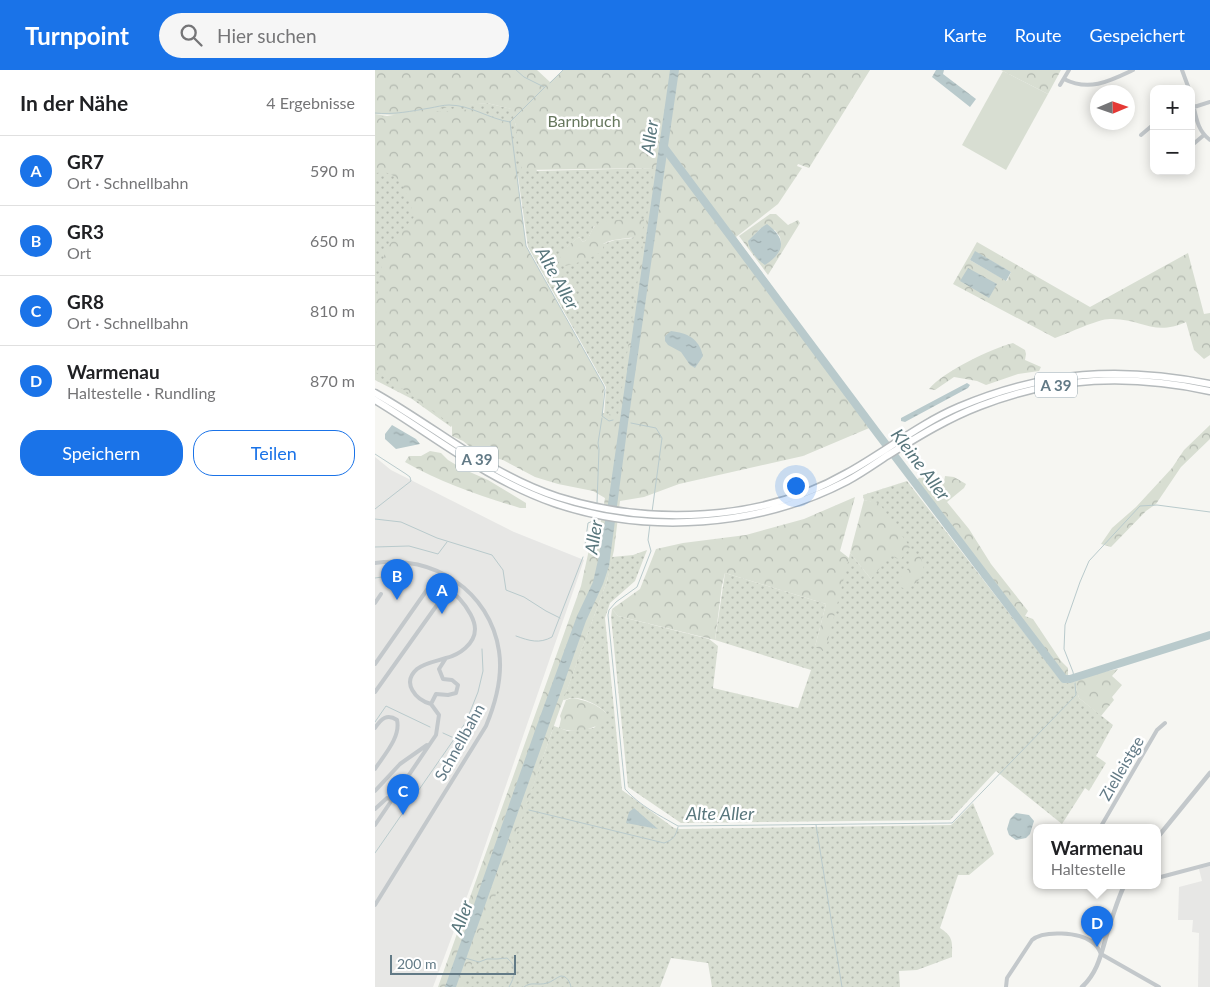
<!DOCTYPE html>
<html lang="de">
<meta charset="utf-8">
<style>
body{margin:0;font-family:Lato,sans-serif;background:#f6f6f6;color:#202124}
.controls{position:absolute;right:15px;top:15px;display:grid;overflow:hidden;border-radius:10px;box-shadow:0 2px 12px #0003}
.controls button{width:45px;height:45px;display:grid;place-items:center;padding:0;border:0;border-bottom:1px solid #e0e0e0;background:#fff;color:#202124;font:25px sans-serif}
.compass{position:absolute;left:715px;top:15px;width:45px;height:45px;border-radius:50%;background:#fff;box-shadow:0 2px 12px #0003;rotate:88deg}
.scale{position:absolute;left:15px;bottom:12px;width:126px;box-sizing:border-box;padding-left:5px;border:2px solid #627a86;border-top:0;font-size:14px;line-height:18px;white-space:nowrap;color:#627a86;-webkit-text-stroke:4px #fff;paint-order:stroke}
.you{position:absolute;left:420px;top:415px;width:18px;height:18px;margin:-12px;border:4px solid #fff;border-radius:50%;background:#1a73e8;box-shadow:0 0 0 8px #1a73e833}
.badge{display:grid;place-items:center;width:32px;height:32px;border-radius:50%;background:#1a73e8;color:#fff;font-size:16px;font-weight:700}
.pin{position:absolute;translate:-50% -41px;filter:drop-shadow(0 1px 2px #0008)}
.pin::after{content:'';position:absolute;top:26px;width:18px;height:15px;background:inherit;clip-path:polygon(0 0,100% 0,50% 100%)}
.popup{position:absolute;left:658px;top:754px;width:128px;height:65px;box-sizing:border-box;display:grid;place-content:center;border-radius:10px;background:#fff;filter:drop-shadow(0 1px 4px #0005);font-size:16px;white-space:nowrap;color:#757577}
.popup b{font-size:19px;color:#202124}
.popup::after{content:'';position:absolute;left:50%;top:100%;margin-left:-10px;border:10px solid transparent;border-top-color:#fff}
.list{margin:0;padding:0;list-style:none}
h2{display:flex;justify-content:space-between;align-items:center;height:65px;margin:0;padding:0 20px;font-size:21px}
h2 small{font-size:16px;font-weight:400;color:#757577}
.list li{display:grid;grid-template-columns:32px 1fr auto;gap:15px;align-items:center;box-sizing:border-box;height:70px;padding:0 20px;border-top:1px solid #e0e0e0}
.list b{display:block;font-size:19px;white-space:nowrap}
.list p{margin:0;font-size:16px;white-space:nowrap;color:#757577}
.list em{font-size:16px;font-style:normal;color:#757577}
.actions{display:flex;gap:10px;padding:15px 20px}
.actions a{flex:1;padding:11px 0;border:1px solid #1a73e8;border-radius:20px;text-align:center;font-size:18px;color:#1a73e8}
.actions .main{background:#1a73e8;color:#fff}
.icon{flex:none;width:28px;height:28px;fill:none;stroke:currentColor;stroke-width:2;stroke-linecap:round;stroke-linejoin:round}
.map{position:relative;flex:none;width:835px;height:917px;overflow:hidden}
header{display:flex;align-items:center;gap:30px;box-sizing:border-box;height:70px;padding:0 25px;background:#1a73e8;color:#fff}
header strong{font-size:24px}
nav{display:flex;gap:28px;margin-inline-start:auto;font-size:18px}
.search{width:350px;height:45px;background:#f6f6f6;display:flex;align-items:center;gap:12px;box-sizing:border-box;padding:0 18px;border-radius:28px;color:#757577;font-size:19px}
main{display:flex}
aside{flex:1;background:#fff}
.map>svg:first-child{display:block}
</style>
<header>
<strong>Turnpoint</strong>
<div class="search"><svg class="icon" aria-label="search" viewBox="0 0 24 24"><circle cx="10" cy="10" r="6"/><path d="M15 15l6 6"/></svg>Hier suchen</div>
<nav><a>Karte</a><a>Route</a><a>Gespeichert</a></nav>
</header>
<main>
<aside>
<h2>In der Nähe<small>4 Ergebnisse</small></h2>
<ul class="list">
<li><span class="badge">A</span><div><b>GR7</b><p>Ort · Schnellbahn</p></div><em>590 m</em></li>
<li><span class="badge">B</span><div><b>GR3</b><p>Ort</p></div><em>650 m</em></li>
<li><span class="badge">C</span><div><b>GR8</b><p>Ort · Schnellbahn</p></div><em>810 m</em></li>
<li><span class="badge">D</span><div><b>Warmenau</b><p>Haltestelle · Rundling</p></div><em>870 m</em></li>
</ul>
<div class="actions"><a class="main">Speichern</a><a>Teilen</a></div>
</aside>
<div class="map">
<svg width="835" height="917" viewBox="0 0 835 917">
<defs>
<pattern id="grass-dots" width="8" height="8" patternUnits="userSpaceOnUse" patternTransform="scale(1.25)"><rect width="8" height="8" fill="#d8ded2"/><path d="M2 2h.1M6 6h.1" fill="none" stroke="#b3b9b0" stroke-width="1.8" stroke-linecap="round"/></pattern>
<pattern id="forest-crowns" width="20" height="18" patternUnits="userSpaceOnUse" patternTransform="scale(1.25)"><rect width="20" height="18" fill="#d8ded2"/><path d="M2 6a3 3 0 1 1 6 0M12 15a3 3 0 1 1 6 0" fill="none" stroke="#b3b9b0"/></pattern>
<pattern id="water-ripples" width="26" height="14" patternUnits="userSpaceOnUse" patternTransform="scale(1.25)"><rect width="26" height="14" fill="#b9cacc"/><path d="M2 4q2-2 4 0t4 0M15 11q2-2 4 0t4 0" fill="none" stroke="#9aa9ab"/></pattern>
</defs>
<rect width="100%" height="100%" fill="#f6f6f2"/>
<path fill="#e7e7e5" d="M0,387l16,13 123,62 70,28 -109,315 -42,112h-58z
M835,796v121h-12l1,-54 -7,-1 1,-12h-15l1,-33 23,-6 -3,-12z"/>
<path fill="url(#grass-dots)" fill-rule="evenodd" d="M112,33l25,6 4,17 21,45 118,-3 -37,252 -19,71 7,-104 -78,-140 -10,-71 -3,3 -53,231 -11,17 -39,-28 -37,-19v-266l12,2 63,-10zM219,156l40,12 -19,2 -12,4 -36,3 12,-10 4,5 5,-3z
M532,411l156,202 10,-5 6,20 34,27 -17,31 10,7 -17,28 -4,-3 -23,36 -66,-53 -46,49 -269,3 -53,-36 -17,-170 1,-8 6,7 91,23 9,7 -5,42 85,20 13,-38 -96,-30 10,-67 101,31 -11,43 34,-89 1,-5 21,26 8,-75 -15,-4 -1,-5z
M272,480l-12,31 -25,22 -5,15 17,172 52,38 6,1 271,-4 22,-22 21,51 -25,21h-11l-18,53c14,9 12,14 12,29l-35,13 -18,1 1,16h-188l-4,-24 -37,-5 -11,29h-198l92,-261 14,5 26,-3 12,-15c-7,-8 -23,-16 -34,-15 -3,0 -6,2 -9,2l44,-119 5,-24 21,-2z"/>
<path fill="url(#forest-crowns)" fill-rule="evenodd" d="M0,0h162l13,12 13,-12h307l-61,98 -11,-4 -1,2 5,2 -24,36 -42,33 138,189 -71,30 -124,28 -35,13 -24,4 -6,49 -7,31 -50,136 -93,270h-26l143,-401 13,-59h6l5,-29 -12,-7 -35,-7 -23,-7 -32,-17 -24,-6 -16,-13 -11,-5v-11l-59,-43 -18,-10c0,-38 0,-90 11,-122 7,-12 19,-22 28,-33 -4,-14 -10,-40 -27,-44 -3,-1 -8,0 -12,0v-57l12,1 10,-2 -22,-1zM112,33l24,6 5,17 6,44 132,-2 -36,248 -15,-3 1,-27 -78,-140 -16,-125c-12,3 -19,-7 -30,-10 -14,-3 -31,0 -45,1l-1,-3z
M626,0h60l-13,24z
M395,144h6l12,11 10,-5 2,3 -32,52 -29,-39zM386,158l14,2 5,7 1,6 -33,-1z
M269,149l-2,16c-13,5 -27,2 -39,9v7l-19,10 -19,5 -5,-3c0,-13 10,-19 19,-26l4,5c8,-4 6,-9 11,-15 5,-9 39,-7 50,-8z
M602,172l113,65 98,-54 16,61 6,-1v42l-6,4 -10,-9 -8,-28c-33,15 -44,-4 -76,-3 -12,0 -41,14 -55,19l-102,-54zM600,182l36,20 -4,9 -37,-21z
M638,273l12,7 1,4 -1,6 16,7 -2,4 -21,3 -32,11 -9,-4 -23,-4 -19,13 -6,-1c14,-17 63,-41 84,-46z
M835,355v14l-29,28 -25,37 -10,7 -35,36 -10,-3 11,-16 24,-21 36,-39 12,-18z
M55,381l11,2 7,7 15,9 25,11 38,23v5h-6c-42,-13 -78,-25 -115,-46l4,-6h12z
M547,406h6l3,8 7,5 6,-7 1,-6 9,1 12,7 -2,4 -17,14 22,27 22,35 37,47 -3,5 8,3 28,42 7,7v12l-153,-199z
M480,427l-15,54 9,7 -24,94 -10,-5 11,-43 -101,-31 -3,12 -7,55 -97,-24 -6,-7 28,-20 16,-40 27,-6 63,-8 58,-16z
M489,430l15,3 31,44 -10,13 -10,-5 -19,24 -21,-26z
M539,484l6,2c8,18 2,22 -12,33l-9,-2v-8l11,-13v-9z
M743,599l-6,7 10,9 -10,12 2,3 -13,16 -22,-18 -6,-20z
M197,628c13,2 25,6 34,15v7c-14,10 -30,14 -47,8l2,-9 -1,-3 6,-16z"/>
<path fill="#d8ded2" d="M628,1l45,23 -42,76 -44,-25z"/>
<path fill="url(#water-ripples)" d="M295,0h9l-51,353 -19,143 -6,18 -17,37 -130,366h-11l92,-262 40,-109 16,-34 5,-22 10,-56z
M561,0h8l-1,4 33,25 -6,8 -38,-30z
M392,154c20,15 18,28 -2,41 -7,-5 -16,-14 -17,-24l13,-13z
M600,181l36,21 -5,9 -36,-21z
M593,198l29,16 -8,14 -29,-17z
M296,261c16,2 28,7 32,25l-8,12 -5,-3 -9,-13 -13,-7 -3,-4v-5z
M592,313l3,2 -2,3 -63,34 -4,-1v-3z
M17,355l24,14 4,5 -24,5 -11,-10v-5z
M259,738l24,21 -32,-6 3,-11z
M641,743l13,2 5,6 -4,13 -4,4 -10,2 -7,-5 -2,-6 3,-10z"/>
<g fill="none" stroke-linecap="round" stroke-linejoin="round">
<path stroke="#b9cacc" stroke-width="1" d="M141,0l8,7 20,10
M175,13l13,-13
M171,16l-36,36 16,124 78,140 1,4 -3,26 7,5 4,-1
M0,43c19,2 37,-2 55,-5 6,-1 13,-3 19,-3 22,0 40,14 61,17
M256,353l25,5 6,10 -10,74
M0,384l31,20 4,3 1,4 -36,28
M222,433l2,-54 -1,-6 4,-25
M0,449l26,3 36,16 55,17 11,15 3,20 18,7 22,14 14,7
M275,454l-2,16 3,11 -14,36 -21,15 -7,8 -1,5 17,174c15,17 34,26 53,37l274,-3 124,-128 -1,-12
M210,475l3,-22 5,-2 1,-4
M0,477l34,-1 29,8 9,-12
M0,508l21,-3
M141,566c14,5 23,8 36,1l31,-80
M699,608l-1,-6 -9,-23 1,-24 15,-43 9,-21 51,-55 17,-1 53,7
M0,652l11,-16 44,21
M68,663l11,5
M154,740l135,33c9,-3 12,-7 14,-16
M441,755l26,162
M0,783l91,-131 12,-30 5,-21 -1,-22
M90,888l14,4 8,-3h10l10,-1c11,9 8,18 2,29
M149,917c7,-6 14,-1 23,-4 5,-1 10,-6 14,-7 6,0 9,6 10,11"/>
<path stroke="#b9cacc" stroke-width="8" d="M288,76l215,288 186,245h6l140,-44"/>
<g stroke="#b5babc" stroke-width="9">
<path id="motorway" d="M0,323c62,35 115,82 183,104 92,29 204,25 289,-24 38,-21 72,-49 112,-66 85,-36 161,-41 251,-23
M0,330c61,37 111,79 179,103 94,32 205,24 293,-22 13,-7 26,-16 38,-24 31,-19 61,-38 95,-51 76,-30 151,-32 230,-15"/>
</g>
<path stroke="#c3c8cb" stroke-width="4" d="M807,0l7,19
M689,9c25,13 46,2 69,-9
M685,15l9,-15
M816,26c5,16 4,33 19,44
M816,38l19,-6
M766,65l13,-11
M816,76l13,-11
M0,493c58,-9 115,28 124,88 4,26 -3,51 -13,75l-111,179
M0,533l6,-9
M0,594l56,-80c17,-4 44,28 44,45 0,15 -16,26 -29,29l-7,11 4,10 9,1 6,5 -2,8 -8,2 -12,-1 -5,10 8,11 -3,20 -61,90
M0,622l62,-87 7,-3 8,-10
M56,634c-15,-4 -30,-21 -14,-35 7,-6 20,-8 29,-11
M0,658c6,-9 12,-15 22,-8 4,17 -13,35 -22,49
M0,721l25,-27 27,-19
M0,739l12,-11 5,2
M725,758l57,-98 8,-7
M782,808l53,-14
M716,871l15,-6
M631,917l1,-9 25,-38c11,-10 48,-8 60,2 5,3 7,7 9,12l58,33"/>
<path stroke="#c3c8cb" stroke-width="4.5" d="M782,768l53,-65
M707,917c16,-15 19,-33 25,-53 5,-16 10,-33 17,-48"/>
<use href="#motorway" stroke="#fff" stroke-width="6"/>
</g>
<g text-anchor="middle" dominant-baseline="central" stroke-width="5" stroke-linejoin="round" paint-order="stroke">
<g fill="#fff" stroke="#91a2aa" stroke-width="1">
<rect x="660" y="302.5" width="42" height="25" rx="4"/>
<rect x="81" y="376.5" width="42" height="25" rx="4"/>
</g>
<g font-size="15" font-weight="bold" fill="#627a86">
<text x="681" y="315">A 39</text>
<text x="102" y="389">A 39</text>
</g>
<g font-size="16" fill="#66775d" stroke="#fff">
<text x="209" y="50">Barnbruch</text>
</g>
<g font-size="16" fill="#627a86" stroke="#fff">
<text transform="translate(84 672) rotate(-61)">Schnellbahn</text>
<text transform="translate(746 698) rotate(-60)">Zielleistge</text>
</g>
<g font-size="18" font-style="italic" fill="#58767c" stroke="#fff">
<text transform="translate(274 67) rotate(-82)">Aller</text>
<text transform="translate(183 208) rotate(61)">Alte Aller</text>
<text transform="translate(546 394) rotate(53)">Kleine Aller</text>
<text transform="translate(218 467) rotate(-81)">Aller</text>
<text x="345" y="743">Alte Aller</text>
<text transform="translate(86 847) rotate(-70)">Aller</text>
</g>
</g>
</svg>
<div class="controls">
<button>+</button>
<button>−</button>
</div>
<svg class="compass" viewBox="-18 -18 36 36"><path d="M0-13l5 13h-10z" fill="#e53935"/><path d="M0 13l5-13h-10z" fill="#757577"/></svg>
<div class="scale">200 m</div>
<div class="you"></div>
<div class="pin badge" style="left:67px;top:544px">A</div>
<div class="pin badge" style="left:22px;top:530px">B</div>
<div class="pin badge" style="left:28px;top:745px">C</div>
<div class="pin badge" style="left:722px;top:877px">D</div>
<div class="popup"><b>Warmenau</b>Haltestelle</div>
</div>
</main>
